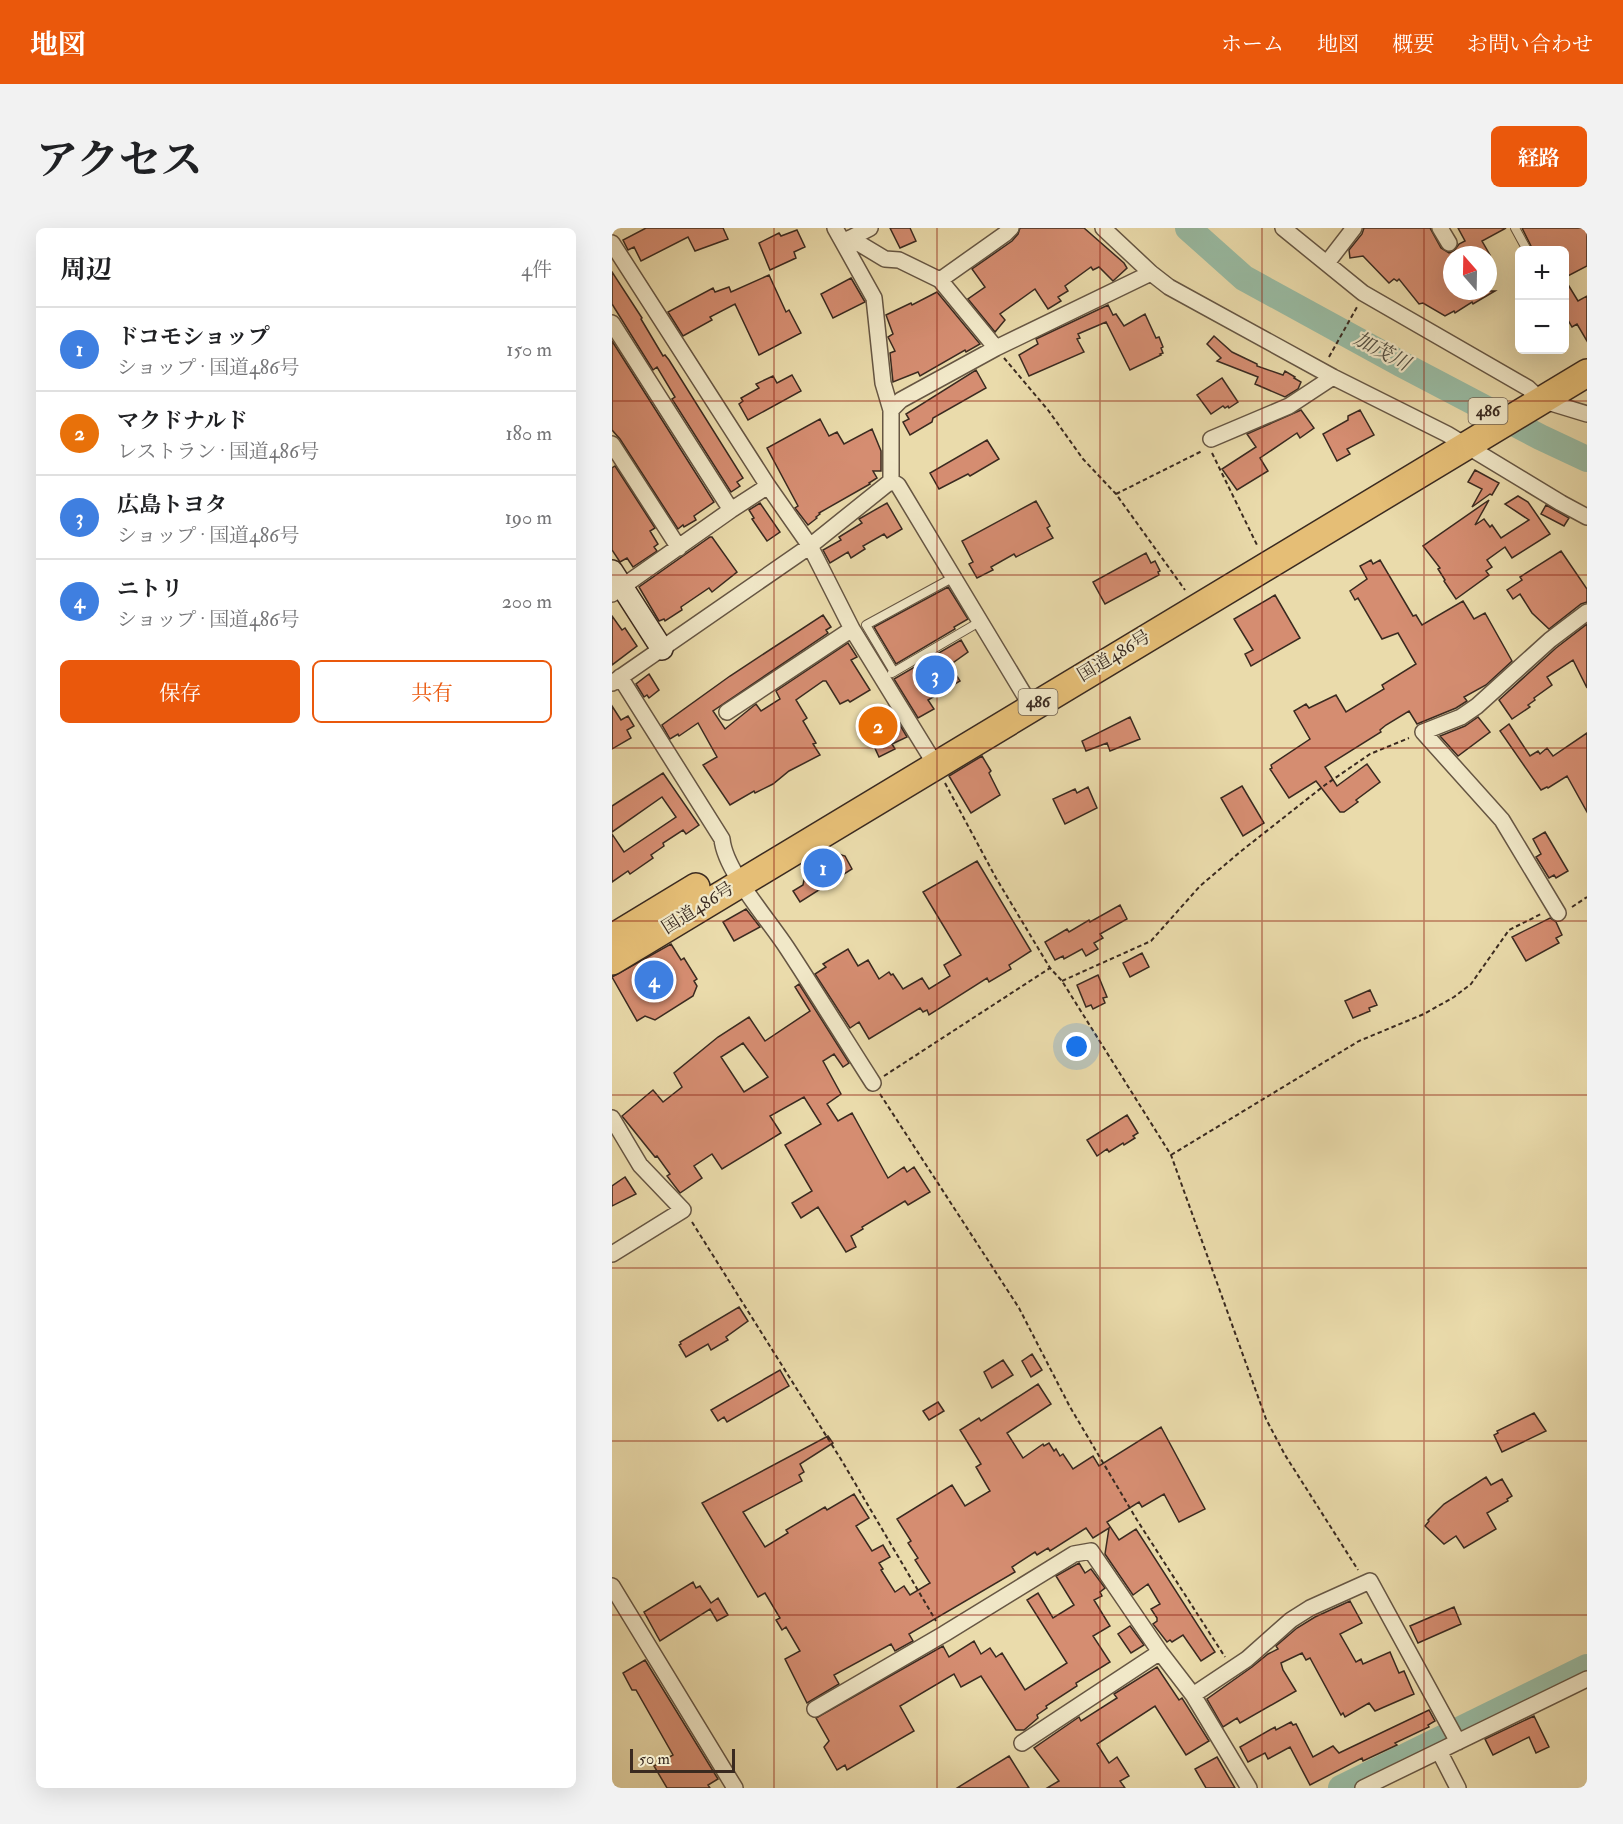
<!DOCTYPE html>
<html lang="ja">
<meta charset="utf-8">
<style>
body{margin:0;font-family:"IM FELL Double Pica","Noto Serif JP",serif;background:#f2f2f2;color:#202124}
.controls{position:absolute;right:18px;top:18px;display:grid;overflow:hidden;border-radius:9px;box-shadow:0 6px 24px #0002}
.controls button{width:54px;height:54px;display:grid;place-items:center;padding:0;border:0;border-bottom:2px solid #e0e0e0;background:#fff;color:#202124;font:30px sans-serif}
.compass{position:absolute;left:831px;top:18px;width:54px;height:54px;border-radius:50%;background:#fff;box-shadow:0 6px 24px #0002;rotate:340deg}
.scale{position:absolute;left:18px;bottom:15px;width:105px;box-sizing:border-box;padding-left:6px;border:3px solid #3a2a20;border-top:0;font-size:16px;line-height:21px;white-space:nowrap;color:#3a2a20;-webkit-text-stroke:4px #f1e8c8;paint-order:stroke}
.you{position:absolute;left:465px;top:819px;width:21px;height:21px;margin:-15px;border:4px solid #fff;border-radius:50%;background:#1a73e8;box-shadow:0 0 0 9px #1a73e833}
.badge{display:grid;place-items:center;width:39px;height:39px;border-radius:50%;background:#ea580c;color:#fff;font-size:20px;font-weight:700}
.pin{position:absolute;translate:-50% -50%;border:3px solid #fff;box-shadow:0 2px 6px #0006}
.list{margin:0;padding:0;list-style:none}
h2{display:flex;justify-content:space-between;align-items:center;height:78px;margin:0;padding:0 24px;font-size:26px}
h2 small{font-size:20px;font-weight:400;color:#757577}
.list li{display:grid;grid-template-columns:39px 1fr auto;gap:18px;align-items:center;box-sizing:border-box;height:84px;padding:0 24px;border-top:2px solid #e0e0e0}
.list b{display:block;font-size:22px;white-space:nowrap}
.list p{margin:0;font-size:20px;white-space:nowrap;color:#757577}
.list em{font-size:20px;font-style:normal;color:#757577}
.actions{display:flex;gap:12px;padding:18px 24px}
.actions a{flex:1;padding:14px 0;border:2px solid #ea580c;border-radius:9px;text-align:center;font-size:21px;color:#ea580c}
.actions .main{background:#ea580c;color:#fff}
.map{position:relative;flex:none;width:975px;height:1560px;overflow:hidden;border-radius:9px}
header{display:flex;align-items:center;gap:36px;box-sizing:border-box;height:84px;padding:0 30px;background:#ea580c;color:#fff}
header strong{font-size:28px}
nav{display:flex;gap:33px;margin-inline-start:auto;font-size:21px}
.intro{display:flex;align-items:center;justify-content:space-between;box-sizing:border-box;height:144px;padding:0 36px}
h1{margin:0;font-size:42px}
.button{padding:15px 27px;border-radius:9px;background:#ea580c;color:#fff;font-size:21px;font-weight:700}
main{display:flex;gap:36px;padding:0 36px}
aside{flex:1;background:#fff;border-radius:9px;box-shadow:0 6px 24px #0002}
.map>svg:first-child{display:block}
</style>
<header>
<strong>地図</strong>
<nav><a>ホーム</a><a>地図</a><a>概要</a><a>お問い合わせ</a></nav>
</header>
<div class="intro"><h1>アクセス</h1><a class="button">経路</a></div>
<main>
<aside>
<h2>周辺<small>4件</small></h2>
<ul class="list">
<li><span class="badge" style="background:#3f7fe0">1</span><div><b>ドコモショップ</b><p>ショップ · 国道486号</p></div><em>150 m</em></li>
<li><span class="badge" style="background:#e8710a">2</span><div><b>マクドナルド</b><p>レストラン · 国道486号</p></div><em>180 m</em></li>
<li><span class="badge" style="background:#3f7fe0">3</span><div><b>広島トヨタ</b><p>ショップ · 国道486号</p></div><em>190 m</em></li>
<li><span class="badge" style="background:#3f7fe0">4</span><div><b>ニトリ</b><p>ショップ · 国道486号</p></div><em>200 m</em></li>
</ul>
<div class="actions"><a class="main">保存</a><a>共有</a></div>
</aside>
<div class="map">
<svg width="975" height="1560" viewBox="0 0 975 1560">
<rect width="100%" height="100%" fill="#eadbab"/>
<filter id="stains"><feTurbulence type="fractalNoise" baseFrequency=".00333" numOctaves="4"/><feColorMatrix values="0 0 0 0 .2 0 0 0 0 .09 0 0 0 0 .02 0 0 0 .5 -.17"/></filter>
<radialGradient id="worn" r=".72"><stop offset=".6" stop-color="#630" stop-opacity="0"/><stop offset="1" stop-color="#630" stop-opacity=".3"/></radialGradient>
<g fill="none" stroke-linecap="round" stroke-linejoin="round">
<path stroke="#99bca4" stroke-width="26" d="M576,0l56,50 157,86 139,73 47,22
M729,1560l246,-121"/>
</g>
<path fill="#d58d71" stroke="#3a2a20" stroke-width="1.5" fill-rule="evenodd" d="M34,0h77l5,11 -33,12 -7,-14 -47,24 -7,-14 -6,3 -5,-10z
M278,0h20l6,13 -16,7z
M408,0h64l40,35 3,5 -14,13 -14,-14 -6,3 -2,-3 -26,19 3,5 -10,6 3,4 -13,8 -13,-20 -35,25 5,6 -10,12 -27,-33 17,-12 -13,-18 40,-28 6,-7z
M752,0h66l11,20 8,5 5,-2 5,-7 6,-3 -7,-13h48l-24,13 8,14h-38v36h43l-22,13 -1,-2 -17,11 -1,-2 -9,5 -22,-13 -4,1 -20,-25 -2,2 -3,-2 -5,4 -26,-27 -13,2 -1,-8 13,-16z
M910,0h65v38l-23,12v-28h-31z
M185,2l8,17 -11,5 2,6 -26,12 -11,-27 20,-10 2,3z
M0,44l30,46 -1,1 22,37 2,-1 4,5 74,118 -6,4 3,4 -9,6 -59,-93 3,-2 -18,-30 -4,3 -41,-66z
M157,47l17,37 3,-2 12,23 -42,22 -24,-51 -25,13 2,3 -29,16 -15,-24 45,-24 2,4 14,-5 2,5z
M239,50l14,24 -32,16 -12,-24z
M952,50l14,23 9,-5v45l-10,-17 -5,3 -8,-14z
M325,64l43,52 -14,8 -1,-2 -45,26 -2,-4 -25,10 -3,-29 5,-2 -7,-14 5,-3 -7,-19 25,-12 1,2z
M496,77l5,10 3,-1 8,12 21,-12 11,24 3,-1 4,10 -2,1 2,5 -3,1 1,1 -31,15 -24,-48 -28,12 2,4 -3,1 7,13 -55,24 -10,-21 19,-11 -2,-5z
M602,108l18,16 25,12v2l26,9 2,-4 10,6 -1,1 7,4 -3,7 -13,8 -30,-13 3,-7 -41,-16 4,-3 -14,-14z
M0,113l102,161 -20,14 2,4 -12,7 -1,-2 -5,4 -58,-90 -8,-9z
M364,142l10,18 -53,30 -1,4 -22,13 -7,-13 6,-3 -3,-5z
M180,147l9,16 -53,29 -9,-16 4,-3 -2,-3 18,-10 -3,-4 17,-8 4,7z
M610,150l16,24 -9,6 -1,-2 -3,2 -2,-2 -12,8 -14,-19z
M689,182l13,18 -14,10 -3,-5 -37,25 8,13 -31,19 -15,-21 34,-22 -9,-13z
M748,182l14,25 -27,14 3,5 -13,7 -14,-27 25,-14v-4z
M208,191l9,17 8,-4 7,12 28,-15 9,22v20h-8l4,7 -8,5 1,1 -51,29 1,1 -4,3 1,1 -9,7 -13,-17 3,-2 -31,-58z
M375,212l12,19 -29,17 -2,-2 -29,15 -9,-16z
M3,238l40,62 -5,3 8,13 -4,3 3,4 -24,16 -6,-9 -7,4 -8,-12v-82z
M863,242l24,13 -7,12 -2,-1 -18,13 10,-18 -14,-7z
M906,268l10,6 22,32 -38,24 -7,-11 -18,13 5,7 -6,4 3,4 -33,24 -12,-18 1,-1 -7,-11 2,-1 -17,-22 66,-46 -14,25 9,-6 6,8 2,-2 9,13 28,-18 -24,-16z
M424,273l14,25 -3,2 6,10 -37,19 -2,-3 -23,13 2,3 -16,8 -8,-14 4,-2 -11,-21z
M148,275l20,29 -13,9 -15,-22 2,-1 -5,-8z
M275,275l15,26 -15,9 -3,-4 -21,12 2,3 -14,9 -3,-6 -18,11 -7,-13 18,-10 -2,-3 23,-14 -3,-4z
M934,277l23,13 -5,8 -23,-12z
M98,309h2l25,35 -25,20 -3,-4 -28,19 1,3 -17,11 -1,-2 -5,2 -20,-34z
M949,323l26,38v13l-6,2 -32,25 -17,-16 -12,-19 -7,5 -6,-9 15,-10 -2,-3z
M534,325l5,10 4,-2 5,10 -2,1 1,3 -54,29 -12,-22z
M759,332l2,4 7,-4 33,56 3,-1 6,10 41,-24 11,18 11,-6 27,48 -26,24 -22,12 3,4 -11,7 -39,16 -8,-13 -23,14 -6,5 1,2 -56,35 12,19 30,-22 13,18 -24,18 2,2 -14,10h-4l-24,-31 -27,17 -19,-29 2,-1 -1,-3 39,-26 -16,-28 12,-7 3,4 27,-13 10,17 38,-23 -2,-4 34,-21 -18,-31 -16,6 -24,-41 -3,2 -5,-9 17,-12 -7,-13z
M336,359l20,32 -14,8 1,2 -59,35 -22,-37z
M663,367l25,43 -49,28 -6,-12 8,-4 -19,-31z
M211,387l8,12 -5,3 2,3 -115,78 12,18 31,-25 5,7 19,-12 -4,-8 72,-48 9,14 -6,3 19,30 -20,12 -2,-2 -8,4 -14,-23h-3l-27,19 11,18 -4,3 13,22 -3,1 7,11 -31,16 -16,13 -18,9 -1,-2 -24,14 -27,-40 14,-8 -19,-34 -19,13 -1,-2 -8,5 -8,-14 68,-49z
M0,388l10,14 3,-2 12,18 -25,19z
M975,396v64l-14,-28 -26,17 5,8 -18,13 1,2 -7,5 2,2 -18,12 -13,-19 57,-52z
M349,412l7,12 -18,13 10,16 -32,19 6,9 -16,9 -24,-39z
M37,446l10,16 -10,8 -2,-3 -3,2 -8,-13z
M0,478l9,14 7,-4 6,10 -7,4 4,8 -19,11z
M518,489l10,22 -30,12 -3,-8 -21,8 -4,-10z
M866,489l12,15 -32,24 -18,-20 25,-10z
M276,494l1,1 4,-1 3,5 4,-2 7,12 -15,7 3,5 -16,8 -11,-24z
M897,496l21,32 8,-5 2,3 7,-6 6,8 34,-23v79l-20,-36 -19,12 -1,-1 -6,3 -41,-59z
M370,528l9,15 -2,2 11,22 -29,18 -22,-37z
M51,545l36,52 -13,9 -3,-4 -20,13 1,3 -13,9 2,3 -23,16 -2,-3 -16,11v-48l12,18 52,-35 -14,-20 -50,35v-26z
M630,558l22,37 -21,13 -22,-38z
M476,559l9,21 -32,16 -12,-25 22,-10 2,4z
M933,604l23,39 -12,7 -2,-3 -5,3 -13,-21 5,-3 -8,-15z
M217,623l16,5 7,13 -52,33 -7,-11 10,-6 3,-15 -4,-1 13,-12 14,-4z
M365,633l54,90 -22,14 2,4 -22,13 -2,-4 -58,37 -2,-5 -4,2 -3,-4 -51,31 -10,-17 -9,6 -35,-54 11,-7 -3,-3 25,-15 10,17 10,-6 11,19 10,-7 2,3 2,-1 10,15 19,-11 7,11 21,-13 -6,-11 17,-10 -38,-63z
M508,677l7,14 -27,15 3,4 -9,5 4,6 -12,7 -4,-7 -18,10 -1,-3 -8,4 -10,-18 22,-13 2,3 20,-12 1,2z
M134,681l14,18 -26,14 -11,-19z
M938,690l6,4 6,13 -6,3 3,5 -33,18 -14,-24z
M59,716l10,16 3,-2 13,21 -3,2 3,5 -4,10 -38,24 -10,-4 -8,5 -25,-44z
M530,725l7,14 -19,10 -7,-14z
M486,747l9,22 -4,1 2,5 -12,6 -2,-4 -5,2 -9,-22z
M187,756l50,79 -6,4 -9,-13 -11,7 18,33 -14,10 11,17 14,-8 36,65 16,-11 3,5 7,-5 16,25 -22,13 -3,-4 -43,26 1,2 -12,7 5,11 -10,5 -28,-45 -17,11 -9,-15 20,-12 -27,-46 36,-21 -17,-27 -34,19 11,17 -59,36 -10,-15 -18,12 8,12 -22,15 -13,-17 3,-2 -13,-18 -2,1 -33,-41 31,-26 10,12 19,-15 -8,-14 44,-36 31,-20 16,24 45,-30 -15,-24zM131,815l25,34 -24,15 -23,-35z
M758,762l7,15 -8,3 1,3 -17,7 -8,-17z
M515,887l11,18 -5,3 2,2 -11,7 -1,-2 -14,9 -2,-3 -10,7 -10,-16z
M13,949l11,17 -24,12v-20z
M127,1079l9,14 -22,16 2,3 -17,10 -3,-6 -22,13 -7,-12 2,-1 -1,-2z
M420,1126l10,16 -11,7 -9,-16z
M391,1132l10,15 -21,13 -8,-16z
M168,1142l9,16 -62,36 -3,-5 -6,4 -7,-11z
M426,1156l13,20 -44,29 16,25 20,-14 1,2 5,-3 5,8 2,-2 4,7 3,-2 10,15 20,-13 6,10 62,-39 44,82 -26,13 -15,-28 -22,13 -3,-5 -32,20 12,18 17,-11 79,123 -14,9 -18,-26 -11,7 -2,-2 -3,2 -14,-18 4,-3v-3l-6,-9 9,-5 -12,-20 -15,11 -28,-41 4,-26 -16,10 -7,-10 -36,23 -2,-3 -11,7 -2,-3 -23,15 3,5 -106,62 4,7 -18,10 -4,-7 -57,31 5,9 -32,19 -22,-44 15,-8 -14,-24 -4,3 -6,-10 4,-2 -15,-25 -7,4 -56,-94 126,-67 5,7 -33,21 4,8 -5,3 3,6 -59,31 22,35 23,-14 -2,-3 39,-23 2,3 27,-16 15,24 -13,8 16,25 11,-6 7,12 -11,6 4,6 -2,1 14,22 9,-6 6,9 20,-12 -15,-23 3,-2 -10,-15 3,-2 -14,-22 55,-34 13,21 25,-15 -14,-24 5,-3 -21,-34 19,-12 2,3z
M326,1174l6,9 -15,9 -6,-9z
M922,1185l12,18 -44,21 -8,-17 4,-2 -1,-2z
M874,1249l5,8 11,-6 10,17 -5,3 1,2 -21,12 9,16 -32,19 -8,-12 -12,8 -19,-18 4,-5 -1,-1 16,-16z
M467,1335l6,10 6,-4 14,19 -5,4 2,4 -8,4 16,26 -17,10 17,26 -34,21 1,3 -31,20 1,2 -10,7 1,3 -14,12h-8l-35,-54 -20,11 -7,-13 -54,32 14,25 -67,39 -2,-5 -8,5 -13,-23 5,-6 -13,-23 127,-72 6,11 25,-16 7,13 9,-6 6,9 6,-4 23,37 42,-27 -40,-63 11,-7 15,25 21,-13 -18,-29z
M81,1354l3,6 4,-2 11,17 7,-5 10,17 -11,6 -7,-12 -50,32 -16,-29z
M738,1373l12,22 -22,11 16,28 5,-3 2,5 27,-12 9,21 5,-2 10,23 -39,17 -6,-8 -24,14 -2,-4 -2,2 -31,-57 -4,2 -4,-7 -21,10 2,7 13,21 -56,32 -3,-5 -14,9 -16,-28 45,-32 16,-13 10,-5 -2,-3 21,-18 18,-11z
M842,1379l7,17 -43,19 -8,-17z
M518,1398l14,19 -13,8 -13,-19z
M33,1432l73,119 -10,6 2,3h-43l-13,-22 19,-11 -37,-65h-4l-9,-17z
M545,1439l22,33 3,-2 27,43 -23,14 -31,-49 -58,38 12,19 8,-6 12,19 -9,5 5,7h-78l12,-7 -25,-33 45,-31 2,4 36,-23 -3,-4z
M817,1482l6,11 -7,4 1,2 -34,16 2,2 -34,16 -1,-3 -52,27 -20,-38 -22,12 -3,-6 -17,9 -8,-15 35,-20 1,3 15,-8 2,3 3,-1 17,33 20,-11 6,7z
M922,1488l15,31 -13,6 -7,-16 -36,18 -8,-16z
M397,1528l20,32h-72z
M605,1529l18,31h-29l-11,-19z"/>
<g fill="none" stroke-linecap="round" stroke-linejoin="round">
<g stroke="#665643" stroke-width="10">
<path id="lane" d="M903,0l12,22
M282,444l-28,-47 88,-48
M280,445l89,-52"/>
</g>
<g stroke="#665643" stroke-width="18">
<path id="street" d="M223,0l39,70 9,85 8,27
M491,0l48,45 18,14 164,90 114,57 114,69 26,14
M671,0l80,65 165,95 13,12 46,14
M828,0l9,15
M238,10l35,21 14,1 41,20 56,68
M231,14l27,-14
M0,15l156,243 42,60 42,83 83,135
M715,35l27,-35
M328,52l65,-46 6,-6
M0,95l119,187
M599,211l78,-33 44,-29
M0,216l67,104
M279,253l7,4 133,221
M0,366l119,-84 37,-24
M8,449l102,162c3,32 46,80 65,109 29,44 57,90 86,135
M0,455l198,-137 81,-65v-71l10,-10 95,-52 155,-75
M115,484l125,-83
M946,685l-56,-93 -79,-88 38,-15 16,-11 73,-66 37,-28
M0,890l28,47 43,45 -71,44
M0,1358l123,202
M581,1467l54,-36 44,-39 19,-12 60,-27 88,161
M203,1481l129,-75 130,-80 17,-3 69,101 33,43 56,93
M410,1515l138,-91
M827,1523l19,37
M751,1560l224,-109"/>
</g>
<g stroke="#3a2a20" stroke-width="24">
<path id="secondary" d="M0,343l50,78"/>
</g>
<g stroke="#3a2a20" stroke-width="30">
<path id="highway" d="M0,710l84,-51
M0,733l975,-588"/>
</g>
<path stroke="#3a2a20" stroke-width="2" stroke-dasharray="4.5 3" stroke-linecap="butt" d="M717,129l28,-50
M392,130l44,52 35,49 33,35 69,96
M600,225l46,94
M504,266l86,-43
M333,555l51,95 54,90 12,13 109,174 95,264 19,36 73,115
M960,679l15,-10
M450,753l89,-40 49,-55 40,-34 85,-67 45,-31 39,-16
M272,848l166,-108
M268,866l139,214 51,99 67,113 88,137
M559,927l188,-114 65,-27 30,-17 17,-13 38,-54 32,-16
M80,994l150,239 94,160"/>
<use href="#lane" stroke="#f1e8c8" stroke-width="8"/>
<use href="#street" stroke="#f1e8c8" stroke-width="15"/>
<use href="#secondary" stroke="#f1e8c8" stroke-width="21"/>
<use href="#highway" stroke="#e5be76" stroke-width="27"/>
</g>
<path fill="none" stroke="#8f2418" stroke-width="1.5" stroke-opacity="0.55" d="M162,0v1560M325,0v1560M488,0v1560M650,0v1560M812,0v1560M0,173h975M0,347h975M0,520h975M0,693h975M0,867h975M0,1040h975M0,1213h975M0,1387h975"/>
<g text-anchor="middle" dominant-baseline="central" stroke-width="4.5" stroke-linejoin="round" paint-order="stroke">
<g fill="#f1e8c8" stroke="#716352" stroke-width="1.5">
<rect x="856.5" y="170" width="39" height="26" rx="4.5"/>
<rect x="406.5" y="461" width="39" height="26" rx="4.5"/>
</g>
<g font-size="16" font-weight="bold" fill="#3a2a20">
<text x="876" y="183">486</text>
<text x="426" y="474">486</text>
</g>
<g font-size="18" fill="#3a2a20" stroke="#f1e8c8">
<text transform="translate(502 428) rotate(-31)">国道486号</text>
<text transform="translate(86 680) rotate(-32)">国道486号</text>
</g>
<g font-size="20" font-style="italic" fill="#524e41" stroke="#f1e8c8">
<text transform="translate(770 123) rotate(28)">加茂川</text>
</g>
</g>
<rect width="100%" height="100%" filter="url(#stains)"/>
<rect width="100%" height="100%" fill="url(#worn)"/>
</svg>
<div class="controls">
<button>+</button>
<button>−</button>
</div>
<svg class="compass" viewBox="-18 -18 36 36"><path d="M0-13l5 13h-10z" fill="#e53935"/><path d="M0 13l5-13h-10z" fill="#757577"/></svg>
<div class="scale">50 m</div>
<div class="you"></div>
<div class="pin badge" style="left:211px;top:640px;background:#3f7fe0">1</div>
<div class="pin badge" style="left:266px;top:498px;background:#e8710a">2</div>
<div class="pin badge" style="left:323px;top:447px;background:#3f7fe0">3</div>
<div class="pin badge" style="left:42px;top:752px;background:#3f7fe0">4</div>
</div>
</main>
